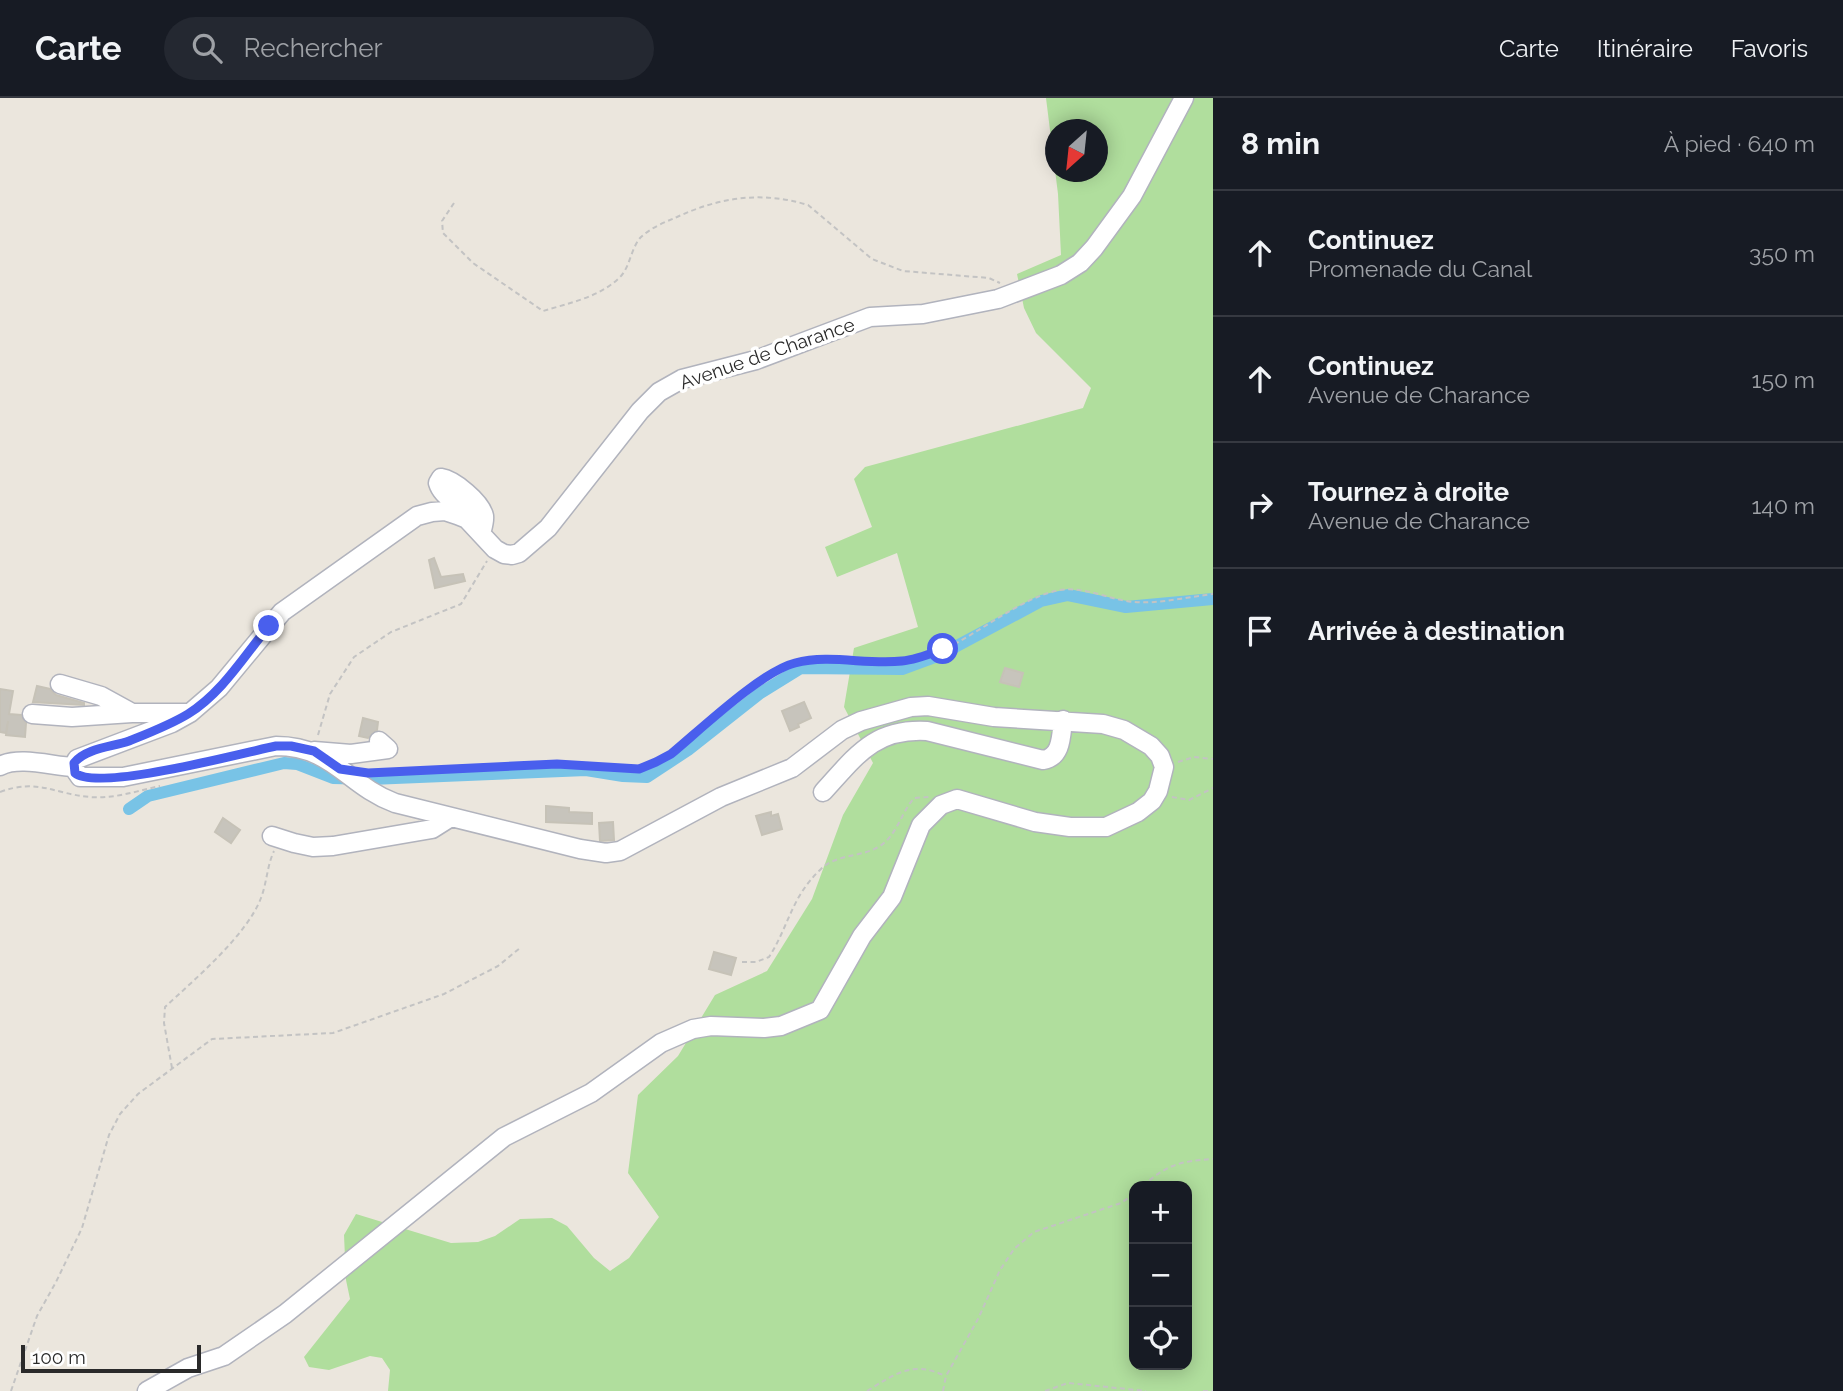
<!DOCTYPE html>
<html lang="fr">
<meta charset="utf-8">
<style>
body{margin:0;font-family:Raleway,sans-serif;background:#242831;color:#f1f3f6}
.controls{position:absolute;right:21px;bottom:21px;display:grid;overflow:hidden;border-radius:14px;box-shadow:0 4px 18px #0003}
.controls button{width:63px;height:63px;display:grid;place-items:center;padding:0;border:0;border-bottom:2px solid #363941;background:#171b24;color:#f1f3f6;font:35px sans-serif}
.compass{position:absolute;left:1045px;top:21px;width:63px;height:63px;border-radius:50%;background:#171b24;box-shadow:0 4px 18px #0003;rotate:207deg}
.scale{position:absolute;left:21px;bottom:18px;width:180px;box-sizing:border-box;padding-left:7px;border:4px solid #2a2a2a;border-top:0;font-size:19px;line-height:24px;white-space:nowrap;color:#2a2a2a;-webkit-text-stroke:5px #fff;paint-order:stroke}
.stop{position:absolute;width:21px;height:21px;margin:-16px;border:5px solid #495fed;border-radius:50%;background:#fff}
.stop.end{background:#495fed;border-color:#fff;box-shadow:0 2px 7px #0008}
.list{margin:0;padding:0;list-style:none}
h2{display:flex;justify-content:space-between;align-items:center;height:91px;margin:0;padding:0 28px;font-size:30px}
h2 small{font-size:23px;font-weight:400;color:#9ea1a6}
.list li{display:grid;grid-template-columns:46px 1fr auto;gap:21px;align-items:center;box-sizing:border-box;height:126px;padding:0 28px;border-top:2px solid #363941}
.list b{display:block;font-size:26px;white-space:nowrap}
.list p{margin:0;font-size:23px;white-space:nowrap;color:#9ea1a6}
.list em{font-size:23px;font-style:normal;color:#9ea1a6}
.icon{flex:none;width:38px;height:38px;fill:none;stroke:currentColor;stroke-width:2;stroke-linecap:round;stroke-linejoin:round}
.map{position:relative;flex:none;width:1213px;height:1293px;overflow:hidden}
header{display:flex;align-items:center;gap:42px;box-sizing:border-box;height:98px;padding:0 35px;background:#171b24;border-bottom:2px solid #363941}
header strong{font-size:33px}
nav{display:flex;gap:38px;margin-inline-start:auto;font-size:24px}
.search{width:490px;height:63px;background:#242831;display:flex;align-items:center;gap:18px;box-sizing:border-box;padding:0 24px;border-radius:38px;color:#9ea1a6;font-size:26px}
main{display:flex}
aside{flex:1;background:#171b24}
.map>svg:first-child{display:block}
</style>
<header>
<strong>Carte</strong>
<div class="search"><svg class="icon" aria-label="search" viewBox="0 0 24 24"><circle cx="10" cy="10" r="6"/><path d="M15 15l6 6"/></svg>Rechercher</div>
<nav><a>Carte</a><a>Itinéraire</a><a>Favoris</a></nav>
</header>
<main>
<div class="map">
<svg width="1213" height="1293" viewBox="0 0 1213 1293">
<rect width="100%" height="100%" fill="#ebe6dd"/>
<path fill="#b0de9d" fill-rule="evenodd" d="M1046,0h167v1293h-825l2,-21 -8,-12 -12,-2 -41,14 -20,-3 -5,-10 46,-58 -4,-19 -2,-45 12,-21 95,29 27,-1 17,-6 25,-17 32,-1 15,8 27,32 16,13 19,-13 30,-41 -31,-44 10,-78 40,-39 37,-61 52,-24 45,-72 31,-84 30,-52 -29,-56 10,-59 64,-21 -21,-74 -60,24 -12,-30 47,-20 -18,-48 11,-12 218,-59 8,-20 -55,-55 -12,-25 -7,-34 44,-19 -3,-61zM1056,32h42v42h-42zM1134,1088h53v179h-53z"/>
<g fill="none" stroke-linecap="round" stroke-linejoin="round">
<path stroke="#78c3e6" stroke-width="12" d="M129,711l19,-13 136,-33 13,1 36,14 38,1 215,-9 37,6 24,1 41,-27 71,-56 42,-26 101,1 38,-14 101,-54 27,-6 58,12 87,-8"/>
</g>
<path fill="#c7c4bc" stroke="#c6c2b7" stroke-width="2" d="M434,460l7,19 22,-3 2,7 -30,7 -6,-28z
M1005,570l18,5 -4,14 -19,-5z
M37,588l13,3 6,6 28,8v2l-51,-3z
M0,591l13,2 -4,23 12,1 5,8 -1,14 -19,-2 2,-14 -2,12 -6,-1z
M804,604l7,16 -13,6 1,3 -9,4 -8,-20z
M363,620l15,4 -1,8 -9,8 -9,-2z
M546,708l23,2v4l23,1v11l-46,-2z
M771,714v4l7,-2 4,15 -20,6 -6,-19z
M223,720l17,12 -9,13 -16,-11z
M613,724l1,18 -14,1 -1,-18z
M714,854l22,6 -5,17 -22,-6z"/>
<g fill="none" stroke-linecap="round" stroke-linejoin="round">
<g stroke="#b1b3bd" stroke-width="21">
<path id="minor" d="M467,421c-4,-18 -24,-19 -29,-36l3,-5c13,2 40,24 43,38 1,5 -2,13 -3,18
M60,586l41,12 31,17
M32,616l40,3 60,-4h55
M314,653l37,3 37,-5 -9,-8
M0,668c19,-10 52,0 73,1
M823,694c33,-36 51,-64 104,-61l116,29c19,-3 18,-24 20,-40
M272,738l22,7 19,4 20,-1 99,-17 19,-12
M147,1293l41,-23 36,-12 61,-42 219,-177 87,-44 70,-50 32,-14 18,-3 53,2 17,-2 39,-16 42,-74 30,-39 29,-72 20,-20 16,-6 78,23 35,5h36l32,-15 14,-11 6,-10 6,-24 -4,-11 -9,-10 -27,-16 -21,-6 -109,-7 -66,-11 -17,1 -50,14 -19,9 -50,38 -71,29 -101,54 -14,2 -26,-4 -185,-46c-48,-18 -62,-57 -119,-57l-153,31h-43l-7,-10 4,-8 95,-36 18,-10 29,-25 63,-76 135,-96 15,-4 13,-1 12,4 10,4 28,30 9,5 8,1 7,-2 29,-25 92,-117 19,-19 23,-13 74,-19 114,-43 53,-3 75,-15 63,-24 19,-12 14,-15 38,-52 52,-98"/>
</g>
<path stroke="#c3c3c3" stroke-width="2" stroke-dasharray="5 3.5" stroke-linecap="butt" d="M454,105l-12,18 1,12 30,30 70,48c26,-8 58,-14 78,-35 9,-10 10,-27 19,-38 10,-10 25,-16 37,-21 43,-20 85,-26 131,-12l64,54 31,12 86,7 11,5
M318,637l12,-41 24,-37 37,-25 70,-28 26,-43
M1178,664l16,-5 19,2
M371,675l186,-9h35l47,5 17,-7 15,-8c28,-23 96,-87 129,-92 49,-7 93,8 142,-12 37,-16 79,-53 118,-60 24,-4 50,10 74,12 26,2 53,-5 79,-8
M0,694c38,-14 54,2 90,5 24,2 47,-6 70,-11
M1172,699l17,3 24,-12
M742,864h14l13,-5c20,-31 22,-60 52,-88 17,-16 40,-11 59,-23 17,-11 21,-33 34,-48l15,-1
M172,970l-8,-45 1,-16c29,-27 82,-72 96,-109 6,-16 6,-32 13,-47
M1143,1088c24,-22 39,-25 70,-27
M11,1293l26,-75 19,-34 26,-54 27,-93 11,-21 18,-20 74,-55 121,-6 111,-39 54,-28 22,-18
M867,1293c28,-17 46,-31 78,-15
M943,1293l3,-15 32,-57 22,-49 14,-21 20,-17 87,-29 13,-9
M1045,1293l23,-8 78,8
M1203,1293h10"/>
<use href="#minor" stroke="#fff" stroke-width="18"/>
</g>
<g fill="none" stroke-linecap="round" stroke-linejoin="round">
<path stroke="#495fed" stroke-width="9" d="M269,528c-25,30 -47,67 -81,88 -18,11 -39,19 -59,27 -17,6 -43,7 -55,22l1,10c23,19 167,-20 201,-27h15l23,5 26,18 28,4 189,-9 82,5 17,-7 15,-8c29,-24 91,-83 124,-91 35,-9 72,2 107,-2 14,-1 28,-7 41,-12"/>
</g>
<g text-anchor="middle" dominant-baseline="central" stroke-width="7" stroke-linejoin="round" paint-order="stroke">
<g font-size="19" fill="#2a2a2a" stroke="#fff">
<text transform="translate(767 255) rotate(-19)">Avenue de Charance</text>
</g>
</g>
</svg>
<div class="controls">
<button>+</button>
<button>−</button>
<button><svg class="icon" aria-label="locate" viewBox="0 0 24 24"><circle cx="12" cy="12" r="6"/><path d="M12 2v4M12 18v4M2 12h4M18 12h4"/></svg></button>
</div>
<svg class="compass" viewBox="-18 -18 36 36"><path d="M0-13l5 13h-10z" fill="#e53935"/><path d="M0 13l5-13h-10z" fill="#9ea1a6"/></svg>
<div class="scale">100 m</div>
<div class="stop" style="left:943px;top:551px"></div>
<div class="stop end" style="left:269px;top:528px"></div>
</div>
<aside>
<h2>8 min<small>À pied · 640 m</small></h2>
<ul class="list">
<li><svg class="icon" aria-label="ahead" viewBox="0 0 24 24"><path d="M12 20V5M6 11l6-6 6 6"/></svg><div><b>Continuez</b><p>Promenade du Canal</p></div><em>350 m</em></li>
<li><svg class="icon" aria-label="ahead" viewBox="0 0 24 24"><path d="M12 20V5M6 11l6-6 6 6"/></svg><div><b>Continuez</b><p>Avenue de Charance</p></div><em>150 m</em></li>
<li><svg class="icon" aria-label="right" viewBox="0 0 24 24"><path d="M7 20v-9h11M14 6l5 5-5 5"/></svg><div><b>Tournez à droite</b><p>Avenue de Charance</p></div><em>140 m</em></li>
<li><svg class="icon" aria-label="arrive" viewBox="0 0 24 24"><path d="M6 21V4h12l-3 4 3 4H6"/></svg><div><b>Arrivée à destination</b></div></li>
</ul>
</aside>
</main>
